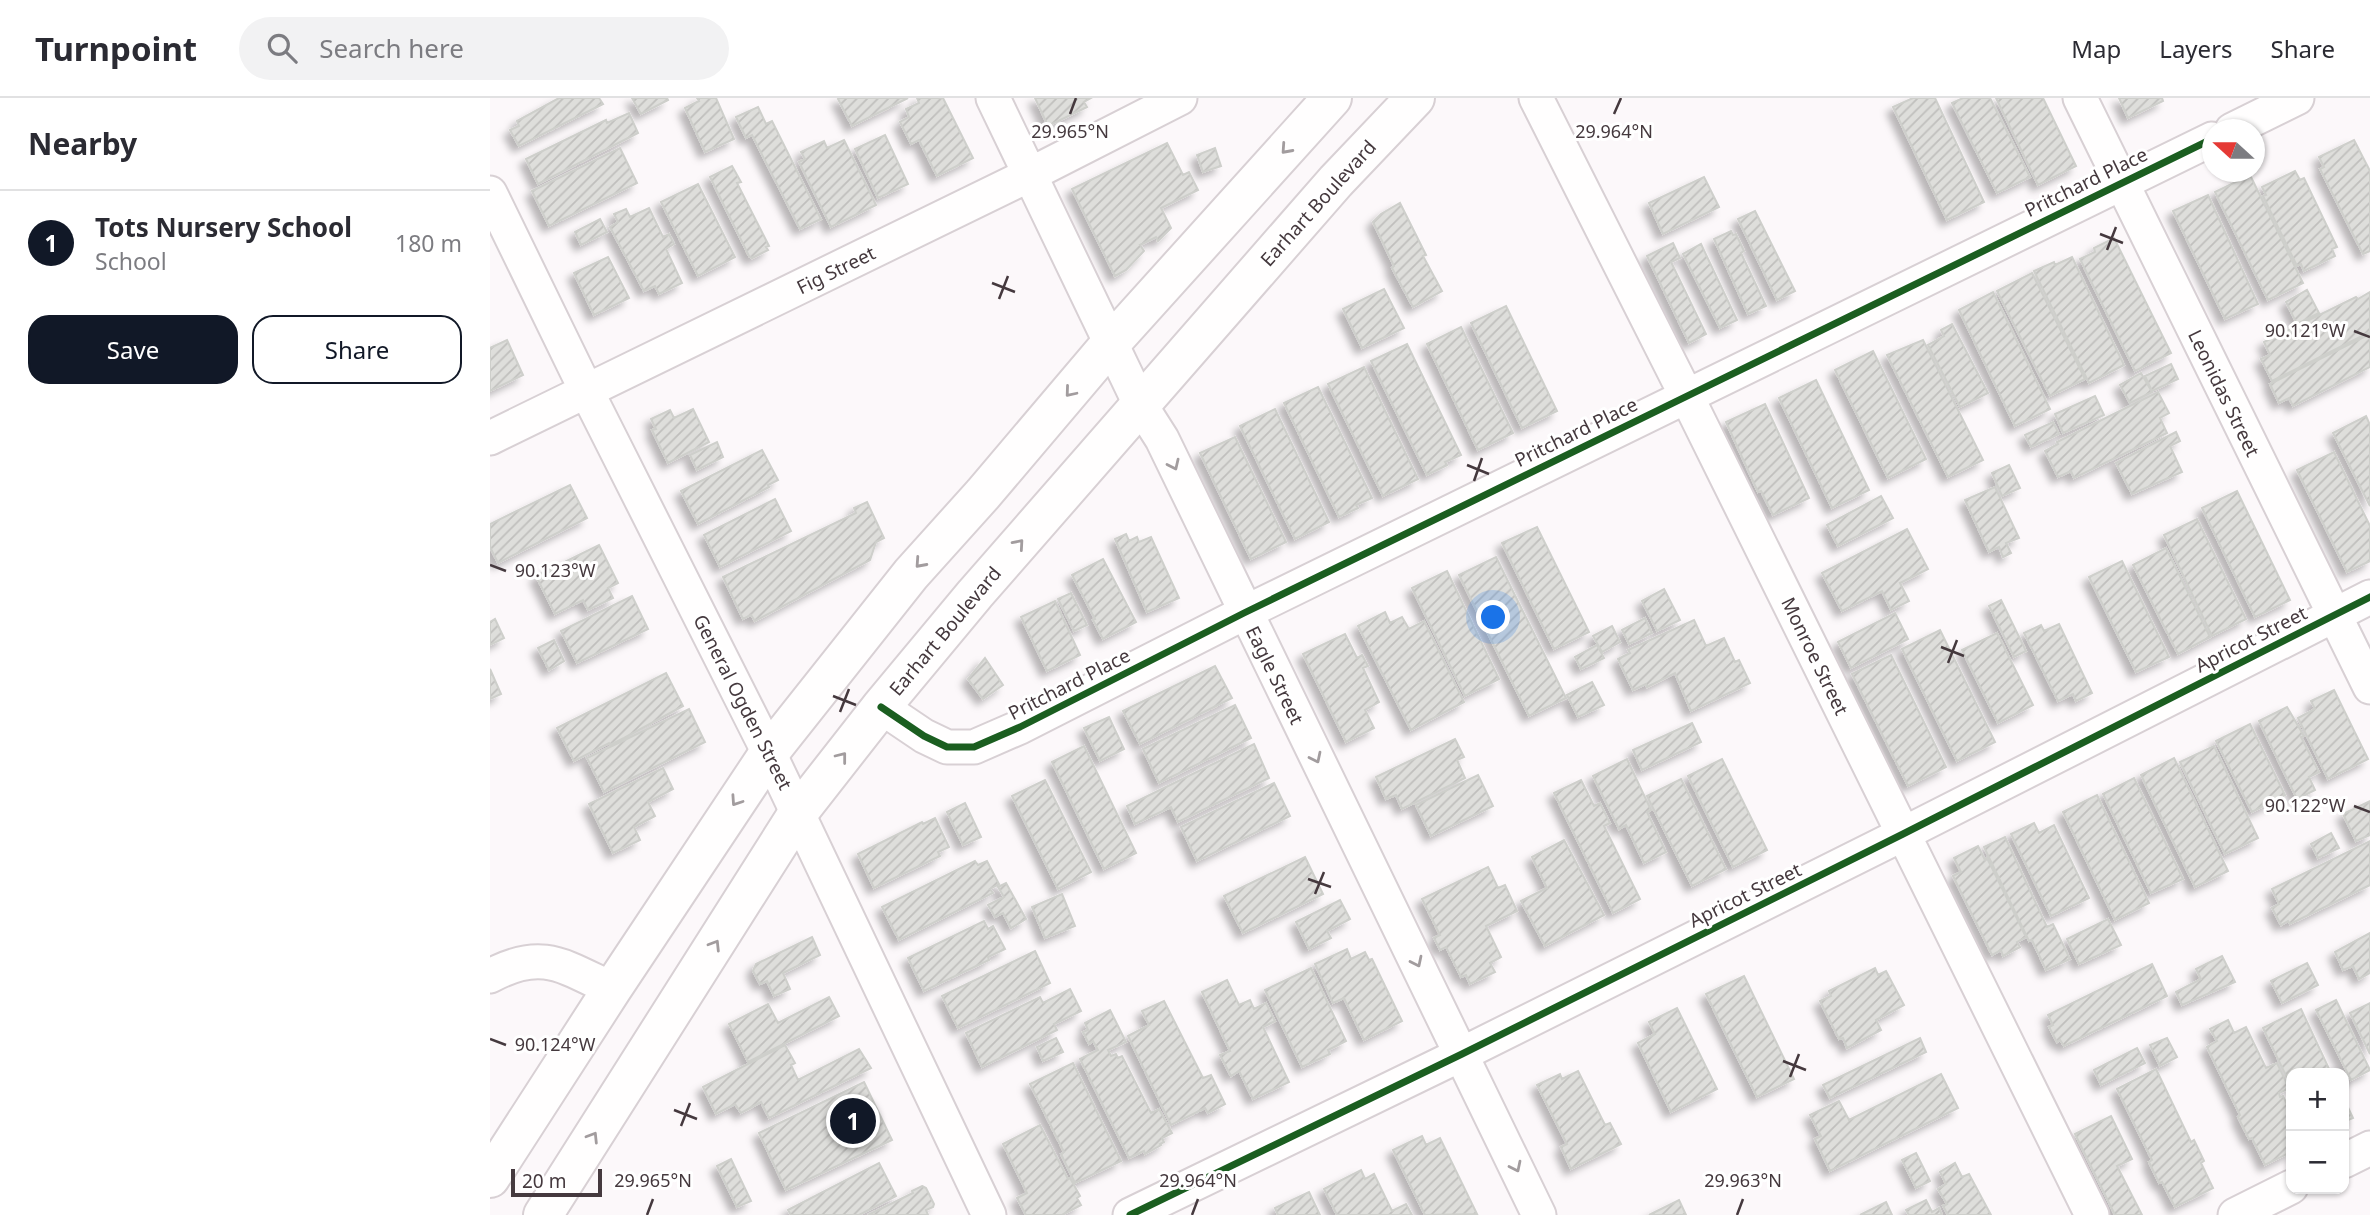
<!DOCTYPE html>
<meta charset="utf-8">
<style>
body{margin:0;font-family:"Noto Sans",sans-serif;background:#f2f2f3;color:#2b2b33}
.controls{position:absolute;right:21px;bottom:21px;display:grid;overflow:hidden;border-radius:14px;box-shadow:0 2px 5px #0004}
.controls button{width:63px;height:63px;display:grid;place-items:center;padding:0;border:0;border-bottom:2px solid #e1e1e2;background:#fff;color:#2b2b33;font:35px sans-serif}
.compass{position:absolute;left:1712px;top:21px;width:63px;height:63px;border-radius:50%;background:#fff;box-shadow:0 2px 5px #0004;rotate:291deg}
.scale{position:absolute;left:21px;bottom:18px;width:91px;box-sizing:border-box;padding-left:7px;border:4px solid #45393e;border-top:0;font-size:19px;line-height:24px;white-space:nowrap;color:#45393e;-webkit-text-stroke:5px #fff;paint-order:stroke}
.you{position:absolute;left:1004px;top:520px;width:24px;height:24px;margin:-18px;border:5px solid #fff;border-radius:50%;background:#1a73e8;box-shadow:0 0 0 10px #1a73e833}
.badge{display:grid;place-items:center;width:46px;height:46px;border-radius:50%;background:#111827;color:#fff;font-size:23px;font-weight:700}
.pin{position:absolute;translate:-50% -50%;border:4px solid #fff;box-shadow:0 2px 7px #0006}
.list{margin:0;padding:0;list-style:none}
h2{display:flex;justify-content:space-between;align-items:center;height:91px;margin:0;padding:0 28px;font-size:30px}
h2 small{font-size:23px;font-weight:400;color:#7c7c81}
.list li{display:grid;grid-template-columns:46px 1fr auto;gap:21px;align-items:center;box-sizing:border-box;height:105px;padding:0 28px;border-top:2px solid #e1e1e2}
.list b{display:block;font-size:26px;white-space:nowrap}
.list p{margin:0;font-size:23px;white-space:nowrap;color:#7c7c81}
.list em{font-size:23px;font-style:normal;color:#7c7c81}
.actions{display:flex;gap:14px;padding:21px 28px}
.actions a{flex:1;padding:16px 0;border:2px solid #111827;border-radius:21px;text-align:center;font-size:24px;color:#111827}
.actions .main{background:#111827;color:#fff}
.icon{flex:none;width:38px;height:38px;fill:none;stroke:currentColor;stroke-width:2;stroke-linecap:round;stroke-linejoin:round}
.map{position:relative;flex:none;width:1880px;height:1117px;overflow:hidden}
header{display:flex;align-items:center;gap:42px;box-sizing:border-box;height:98px;padding:0 35px;background:#fff;border-bottom:2px solid #e1e1e2}
header strong{font-size:33px}
nav{display:flex;gap:38px;margin-inline-start:auto;font-size:24px}
.search{width:490px;height:63px;background:#f2f2f3;display:flex;align-items:center;gap:18px;box-sizing:border-box;padding:0 24px;border-radius:38px;color:#7c7c81;font-size:26px}
main{display:flex}
aside{flex:1;background:#fff}
.map>svg:first-child{display:block}
</style>
<header>
<strong>Turnpoint</strong>
<div class="search"><svg class="icon" aria-label="search" viewBox="0 0 24 24"><circle cx="10" cy="10" r="6"/><path d="M15 15l6 6"/></svg>Search here</div>
<nav><a>Map</a><a>Layers</a><a>Share</a></nav>
</header>
<main>
<aside>
<h2>Nearby<small></small></h2>
<ul class="list">
<li><span class="badge">1</span><div><b>Tots Nursery School</b><p>School</p></div><em>180 m</em></li>
</ul>
<div class="actions"><a class="main">Save</a><a>Share</a></div>
</aside>
<div class="map">
<svg width="1880" height="1117" viewBox="0 0 1880 1117">
<defs>
<pattern id="building-hatch" width="6" height="6" patternUnits="userSpaceOnUse" patternTransform="scale(1.75)"><rect width="6" height="6" fill="#dededb"/><path d="M-1 1l2-2M0 6l6-6M5 7l2-2" fill="none" stroke="#c0bfbd"/></pattern>
<filter id="shadow"><feDropShadow dx="-6" dy="6" stdDeviation="3.5" flood-color="#0004"/></filter>
</defs>
<rect width="100%" height="100%" fill="#fcf8fa"/>
<path fill="url(#building-hatch)" stroke="#cecfcb" stroke-width="2" filter="url(#shadow)" d="M69,0h40l4,6 -84,42 -9,-16 9,-4 -2,-5z
M142,0h35l1,2 -27,14z
M207,0h19l18,41 -29,13 -20,-44 14,-7z
M350,0h68l-56,28 -14,-27z
M427,0h26l30,60 -36,18 -18,-36 -8,4 -11,-22 9,-5 -3,-8 13,-6z
M545,0h56l-7,4 3,5 -39,19z
M1423,0h22l49,104 -37,18 -54,-113z
M1473,0h27l40,79 -33,16 -45,-90z
M1506,0h47l33,68 -38,19z
M1629,0h43l1,3 -35,17z
M268,9l8,17 6,-3 49,98 -21,10 -48,-94 -6,3 -10,-21z
M139,15l9,20 -100,51 -12,-25 80,-39 1,3z
M395,37l23,49 -30,14 -23,-49z
M354,42l32,65 -45,22 -32,-65 6,-3 -4,-7 23,-11 3,7z
M1864,42l16,31v80l-7,3 -43,-85 4,-2 -5,-10z
M677,45l16,32 6,-3 9,18 -37,18 10,20 -13,13 -2,-4 -16,8 4,6 -18,19 -11,6 -43,-87z
M130,50l17,35 -88,43 -17,-35z
M725,50l6,18 -18,6 -6,-17z
M242,68l9,16 -4,1 32,63 -3,1 2,3 -16,8 -3,-2 -39,-79z
M1805,73l5,9 4,-2 33,69 -5,2 3,7 -31,15 -3,-7 -4,2 -34,-70 3,-1 -4,-8z
M1760,77l53,108 -35,17 -53,-108z
M1214,79l15,30 -56,27 -14,-31z
M208,86l37,73 -37,19 -37,-74z
M1718,97l50,109 -33,15 -52,-108z
M910,105l26,52 -3,1 19,35 -29,16 -21,-39 2,-2 -21,-44 8,-8z
M159,110l14,29 6,-3 5,10 -8,5 16,34 -23,11 -4,-8 -11,5 -34,-64 8,-5 -4,-8 12,-5 4,8z
M1265,113l40,80 -18,9 -39,-81z
M110,121l7,13 -26,13 -6,-13z
M1241,133l2,4 3,-1 8,17 -3,2 25,53 -18,8 -34,-75z
M1624,140l57,115 -36,18 -55,-112 15,-7 -1,-4z
M1183,145l7,15 -9,4 35,72 -17,9 -42,-87z
M1211,146l36,76 -17,8 -37,-74z
M118,159l21,41 -35,17 -20,-42z
M1582,159l52,108 -35,18 -55,-112 20,-9 1,3z
M1542,175l53,106 -35,17 -53,-105z
M894,191l20,39 -42,20 -19,-39z
M1817,192l12,23 -22,11 -11,-22z
M1503,194l57,117 -35,17 -56,-116z
M1880,194v40l-98,49 -11,-22 9,-4 -6,-13 92,-45 2,2z
M1016,208l51,105 -35,17 -51,-105z
M1462,226l36,69 -28,14 -32,-62 16,-9 -3,-6z
M971,229l52,106 -35,17 -51,-106z
M1880,236v33l-77,39 -4,-8 -10,5 -9,-19z
M17,242l16,35 -33,16v-43z
M1433,242l60,120 -35,17 -61,-122z
M917,246l54,111 -16,7 2,3 -20,10 -56,-114z
M1383,253l53,108 -38,19 -53,-108z
M1681,266l7,15 -26,12 -7,-15z
M874,269l54,112 -35,17 -55,-112z
M1651,275l11,19 -22,11 -10,-18z
M1326,282l53,110 -37,18 -53,-110z
M828,289l54,111 -16,7 2,3 -19,9 -55,-114z
M1668,294l11,21 -9,5 7,15 -93,45 -3,-7 -13,6 -13,-26 13,-7 -1,-2z
M1605,298l9,19 -41,18 -8,-19z
M1275,306l44,94 -36,17 -12,-24 -3,1 -32,-70z
M203,311l16,33 -41,21 -16,-33 4,-1 -5,-10 19,-9 4,8z
M785,311l54,113 -34,17 -55,-113z
M1876,318l4,9v81l-37,-73z
M1563,324l6,12 -28,13 -6,-12z
M1686,334l4,9 -10,5 12,26 -50,22 -16,-31z
M745,339l51,105 -35,17 -51,-106z
M227,344l6,15 -26,13 -7,-15z
M272,352l16,30 -10,5 1,2 -71,37 -17,-33z
M1844,354l36,74v35l-23,11 -50,-102z
M1519,367l11,23 -18,8 -10,-23z
M80,387l17,33 -89,45 -8,-16v-23z
M1505,389l24,51 -13,5 5,10 -8,4 -4,-10 -10,5 -24,-52z
M1747,393l53,109 -35,17 -53,-109z
M1391,398l12,22 -55,28 -11,-21z
M285,401l16,32 -71,36 -16,-32z
M377,404l17,36 -8,4 -6,18 -115,61 -4,-6 -8,4 -20,-42 133,-64 -2,-5z
M1707,421l49,100 -34,17 -48,-101z
M1047,429l52,105 -35,17 -52,-106z
M1417,431l21,40 -28,14 9,18 -18,9 -9,-19 -40,20 -20,-38z
M636,436l3,7 8,-4 2,5 12,-5 28,61 -32,14 -32,-73z
M109,447l19,38 -10,5 5,10 -25,12 -5,-10 -28,14 -19,-38z
M1676,450l44,89 -32,17 -45,-89z
M1006,459l70,141 -37,18 -70,-141z
M613,461l33,63 -33,17 -10,-19 2,-1 -23,-44z
M1632,463l47,96 -33,15 -47,-95z
M957,473l52,108 -34,17 -53,-108z
M1174,491l16,31 -23,11 -15,-30z
M581,495l16,32 -13,6 -16,-32z
M142,498l16,33 -71,34 -16,-32z
M1511,502l25,51 -12,6 -25,-51z
M565,503l25,54 -33,16 -26,-54z
M895,514l5,11 12,-6 7,12 15,-8 40,81 -53,28 -53,-104z
M1405,515l13,26 -57,29 -13,-26z
M1155,520l7,15 -23,11 -7,-14z
M5,521l9,19 -14,7v-23z
M1204,522l12,26 18,-8 11,24 4,-2 11,23 -59,28 -16,-38 -28,14 -1,-3 -13,6 -15,-31 12,-6 -2,-3z
M1569,526l33,69 -16,8 -3,-7 -15,7 -34,-68 17,-8 3,6z
M1122,528l8,16 -18,10 -9,-16z
M1450,532l55,112 -38,19 -55,-112z
M1507,535l36,72 -35,18 -36,-73z
M855,536l12,24 5,-3 6,11 -5,2 16,34 -14,8 9,18 -28,14 -43,-88z
M64,542l10,21 -15,9 -11,-22z
M1107,547l7,13 -23,11 -6,-12z
M1401,557l55,112 -38,19 -56,-112z
M495,560l18,27 -20,14 -15,-20z
M725,568l17,32 -92,46 -17,-33z
M0,571l11,25 -11,5z
M176,575l17,33 -59,32 -14,7 -1,-2 -35,18 -17,-33z
M1102,584l12,23 -26,12 -11,-22z
M1844,592l34,69 -40,20 -30,-61 17,-9 -4,-8z
M745,607l16,33 -92,45 -16,-34z
M1797,609l17,29 -3,1 18,35 -10,5 6,13 -18,9 -38,-78z
M199,611l16,33 -101,50 -17,-34z
M619,619l15,32 -24,12 -16,-33z
M1202,625l9,19 -59,28 -9,-20z
M1760,626l35,71 -33,17 -36,-71z
M965,641l9,18 -7,3 8,18 -63,31 -6,-14 -10,4 -10,-22z
M764,646l15,34 -91,44 -7,-15 -36,17 -8,-18z
M594,648l52,107 -32,16 -52,-107z
M1724,648l44,92 -33,16 -45,-92z
M1684,660l54,113 -33,16 -54,-112z
M1137,661l24,51 -4,2 19,40 -22,11 -18,-38 -7,4 -26,-53z
M1232,661l45,91 -34,17 -45,-91z
M173,670l10,21 -25,13 7,14 -21,11 6,13 -27,13 -24,-49z
M988,677l15,31 -62,30 -15,-31z
M1644,680l49,101 -32,14 -48,-99z
M1191,681l45,90 -34,17 -45,-90z
M555,682l46,92 -33,17 -46,-93z
M1091,682l13,26 6,-3 10,20 -6,3 36,73 -27,14 -59,-120z
M784,685l16,33 -93,45 -16,-34z
M1607,697l52,108 -34,17 -52,-108z
M1880,703v34l-14,6 -13,-27z
M475,705l16,34 -18,8 -16,-33z
M445,720l14,29 -11,5 2,4 -66,32 -16,-34 64,-32 1,2z
M1544,725l5,10 15,-8 35,73 -38,18 -40,-82z
M1841,735l8,15 -21,10 -7,-14z
M1515,739l42,90 6,-3 17,35 -24,11 -14,-30 -3,1 -45,-94z
M1074,742l40,75 -59,31 -24,-45 26,-13 -15,-31z
M1880,743v44l-80,39 -2,-3 -7,4 -9,-17 7,-4 -7,-15z
M1488,748l7,14 2,-2 39,79 -9,5 3,5 -17,9 -2,-6 -9,5 -39,-79 8,-4 -7,-14z
M815,759l18,37 -80,39 -19,-37z
M485,763l3,4 9,-4 12,23 -9,5 3,4 -94,47 -17,-33z
M998,769l10,21 7,-3 12,26 -31,15 15,31 -11,6 5,9 -25,12 -4,-9 -5,2 -15,-30 -6,3 -6,-12 6,-3 -18,-36z
M516,785l20,36 -15,9 -8,-15 -8,4 -7,-12 16,-8 -6,-10z
M572,796l13,32 -30,12 -13,-31z
M850,802l10,19 -23,12 4,7 -22,11 -13,-27z
M1618,821l13,26 -42,19 -12,-25z
M494,823l4,8 5,-3 12,23 -17,8 1,3 -65,31 -16,-33z
M1880,835v40l-11,6 -6,-13 -10,4 -8,-18z
M322,839l8,18 -37,18 7,16 -16,7 -7,-15 -7,3 -7,-13 3,-7z
M857,851l4,10 14,-7 4,8 3,-1 30,62 -38,19 -20,-42 -11,5 -18,-39z
M545,853l15,32 -92,45 -16,-32z
M1732,858l13,26 -53,23 -6,-13 25,-13 -5,-10z
M1817,865l11,22 -36,18 -11,-22z
M1662,866l15,32 -103,50 -4,-6 -3,2 -8,-15 4,-2 -5,-10z
M821,870l35,73 -18,9 2,4 -28,13 -37,-77z
M1385,870l3,7 8,-4 18,34 -28,15 5,10 -34,18 -4,-10 -4,1 -19,-38 11,-5 -2,-5z
M1254,878l50,103 -37,18 -51,-103z
M737,882l12,25 11,-5 4,9 12,-6 9,18 -12,6 26,55 -36,17 -14,-28 -8,5 -11,-21 10,-4 -28,-59z
M580,891l11,22 -27,13 3,6 -75,37 -16,-34 74,-36 3,6z
M339,899l10,19 -91,46 -19,-38 39,-20 10,19z
M1846,902l34,70 -19,10 -35,-70z
M674,903l39,77 8,-3 14,29 -17,9 -3,-5 -34,17 -43,-89 21,-11 -7,-14z
M1880,905v51l-20,-41z
M1187,910l40,81 -46,23 -33,-69 17,-9 -6,-12z
M1811,911l30,64h-40v13l-28,-58z
M620,912l16,32 -18,8 3,6 5,-2 2,4 4,-2 29,57 8,-4 13,24 -10,5 2,4 -4,2 1,1 -16,9 -1,-3 -15,7 -49,-99 18,-9 -5,-9 -4,3 -6,-12 5,-2 -3,-7z
M1738,922l6,13 12,-6 20,41 11,-5 12,25 -10,5 1,4 3,-1 8,17v39l-26,13 -13,-27 -3,1 -11,-22 2,-2 -33,-68 10,-6 -7,-12z
M566,940l7,14 -20,9 -6,-14z
M1430,940l6,14 -96,46 -7,-13z
M1677,940l10,19 -17,9 -10,-21z
M295,947l10,18 -4,2 7,15 61,-31 12,19 -102,50 -8,-16 -20,11 -6,-9 -19,10 -13,-27z
M1647,950l8,15 -44,22 -7,-15z
M583,965l48,98 -46,22 -14,-29 3,-2 -34,-68z
M1666,971l35,73 3,-2 10,21 -3,2 12,25 -38,19 -13,-25 -3,1 -10,-21 3,-2 -35,-71z
M1088,973l27,54 5,-2 11,21 -50,25 -10,-22 6,-3 -30,-59 23,-11 2,5z
M1451,976l17,34 -128,63 -15,-32 6,-3 -11,-21 29,-14 10,19z
M374,984l28,58 -106,50 -27,-57z
M1854,1001l9,19 -9,4z
M1621,1018l21,43 -15,7 25,49h-27l-40,-81z
M550,1027l28,54 2,-1 10,18 -3,2 4,7 -19,10h-36l-9,-17 10,-5 -24,-49z
M932,1038l4,9 14,-7 37,76 -52,1 -32,-65z
M1426,1055l14,28 -14,7 -14,-28z
M241,1061l20,42 -14,6 -20,-41z
M389,1065l17,33 -37,19h-68l-3,-5z
M1465,1065l7,14 7,-3 22,41h-43l-5,-9 4,-2 -9,-15 8,-5 -6,-12z
M871,1072l4,9 9,-5 18,37 14,-7 6,11h-75l-13,-26z
M432,1088l4,2 8,16 -1,3 -7,3 2,5h-60l45,-22 -1,-2z
M819,1094l11,23h-42l-3,-7z
M1189,1102l7,15h-37z
M1436,1102l6,12 7,-4 3,7h-33l-3,-5z
M1396,1104l6,13h-32z"/>
<g fill="none" stroke-linecap="round" stroke-linejoin="round">
<g stroke="#d8d0d4" stroke-width="37">
<path id="street" d="M503,0l148,308 21,33 377,776
M1046,0l150,297 406,820
M1590,0l290,589
M1742,32l65,-32
M0,95l97,199 182,361 220,462
M0,340l541,-264 149,-76
M391,609l43,29 23,11h27l46,-20 224,-114 968,-474
M0,878c52,-28 73,-10 122,13
M1854,1063l26,-13
M640,1117l332,-161 441,-220 467,-237
M1745,1117l56,-28"/>
</g>
<g stroke="#d8d0d4" stroke-width="42">
<path id="primary" d="M0,1080l122,-189 157,-236 142,-179 72,-80 128,-151 221,-245
M53,1117l255,-402 83,-106 94,-113 361,-413 79,-83"/>
</g>
<use href="#street" stroke="#fffefe" stroke-width="33"/>
<use href="#primary" stroke="#fffefe" stroke-width="38"/>
<g stroke="#fff" stroke-width="11">
<path id="cycleway" d="M391,609l43,29 23,11h27l46,-20 224,-114 968,-474
M640,1117l332,-161 441,-220 467,-237"/>
</g>
<use href="#cycleway" stroke="#1b5e20" stroke-width="7"/>
</g>
<defs><path id="oneway-chevron" d="M-2-3.5L2.5 0L-2 3.5" fill="none" stroke-width="1.6" stroke-linecap="round" stroke-linejoin="round" transform="scale(1.75)"/></defs>
<g stroke="#a29c9e">
<use href="#oneway-chevron" transform="translate(796 51) rotate(132)"/>
<use href="#oneway-chevron" transform="translate(580 294) rotate(130)"/>
<use href="#oneway-chevron" transform="translate(684 367) rotate(65)"/>
<use href="#oneway-chevron" transform="translate(529 446) rotate(-49)"/>
<use href="#oneway-chevron" transform="translate(430 465) rotate(132)"/>
<use href="#oneway-chevron" transform="translate(352 659) rotate(-52)"/>
<use href="#oneway-chevron" transform="translate(826 660) rotate(64)"/>
<use href="#oneway-chevron" transform="translate(246 703) rotate(124)"/>
<use href="#oneway-chevron" transform="translate(225 847) rotate(-58)"/>
<use href="#oneway-chevron" transform="translate(927 864) rotate(64)"/>
<use href="#oneway-chevron" transform="translate(103 1039) rotate(-58)"/>
<use href="#oneway-chevron" transform="translate(1026 1069) rotate(64)"/>
</g>
<path fill="none" stroke="#45393e" stroke-width="2.5" d="M580,16l6,-16M1124,16l7,-16M1610,136l23,9M1617,152l9,-23M502,185l23,9M509,201l9,-23M1864,233l16,6M977,367l22,9M984,383l8,-23M0,467l16,6M1451,549l23,9M1458,565l9,-23M343,598l23,9M350,614l9,-23M1864,708l16,6M818,781l23,8M825,796l9,-22M0,941l16,6M1293,963l23,9M1300,979l9,-23M184,1012l23,9M191,1028l9,-23M157,1117l6,-16M702,1117l6,-16M1247,1117l6,-16"/>
<g text-anchor="middle" dominant-baseline="central" stroke-width="6" stroke-linejoin="round" paint-order="stroke">
<g font-size="19" fill="#45393e" stroke="#fff">
<text transform="translate(1596 84) rotate(-26)">Pritchard Place</text>
<text transform="translate(828 105) rotate(-48)">Earhart Boulevard</text>
<text transform="translate(346 172) rotate(-26)">Fig Street</text>
<text transform="translate(1734 295) rotate(64)">Leonidas Street</text>
<text transform="translate(1086 334) rotate(-26)">Pritchard Place</text>
<text transform="translate(455 533) rotate(-50)">Earhart Boulevard</text>
<text transform="translate(1761 541) rotate(-27)">Apricot Street</text>
<text transform="translate(1325 558) rotate(64)">Monroe Street</text>
<text transform="translate(785 577) rotate(64)">Eagle Street</text>
<text transform="translate(579 586) rotate(-27)">Pritchard Place</text>
<text transform="translate(253 604) rotate(63)">General Ogden Street</text>
<text transform="translate(1255 797) rotate(-26)">Apricot Street</text>
</g>
</g>
<g font-size="18" text-anchor="middle" fill="#45393e" stroke="#fff" stroke-width="6" stroke-linejoin="round" paint-order="stroke">
<text x="580" y="40">29.965°N</text>
<text x="1124" y="40">29.964°N</text>
<text x="1815" y="239">90.121°W</text>
<text x="65" y="479">90.123°W</text>
<text x="1815" y="714">90.122°W</text>
<text x="65" y="953">90.124°W</text>
<text x="163" y="1089">29.965°N</text>
<text x="708" y="1089">29.964°N</text>
<text x="1253" y="1089">29.963°N</text>
</g>
</svg>
<div class="controls">
<button>+</button>
<button>−</button>
</div>
<svg class="compass" viewBox="-18 -18 36 36"><path d="M0-13l5 13h-10z" fill="#e53935"/><path d="M0 13l5-13h-10z" fill="#7c7c81"/></svg>
<div class="scale">20 m</div>
<div class="you"></div>
<div class="pin badge" style="left:363px;top:1023px">1</div>
</div>
</main>
